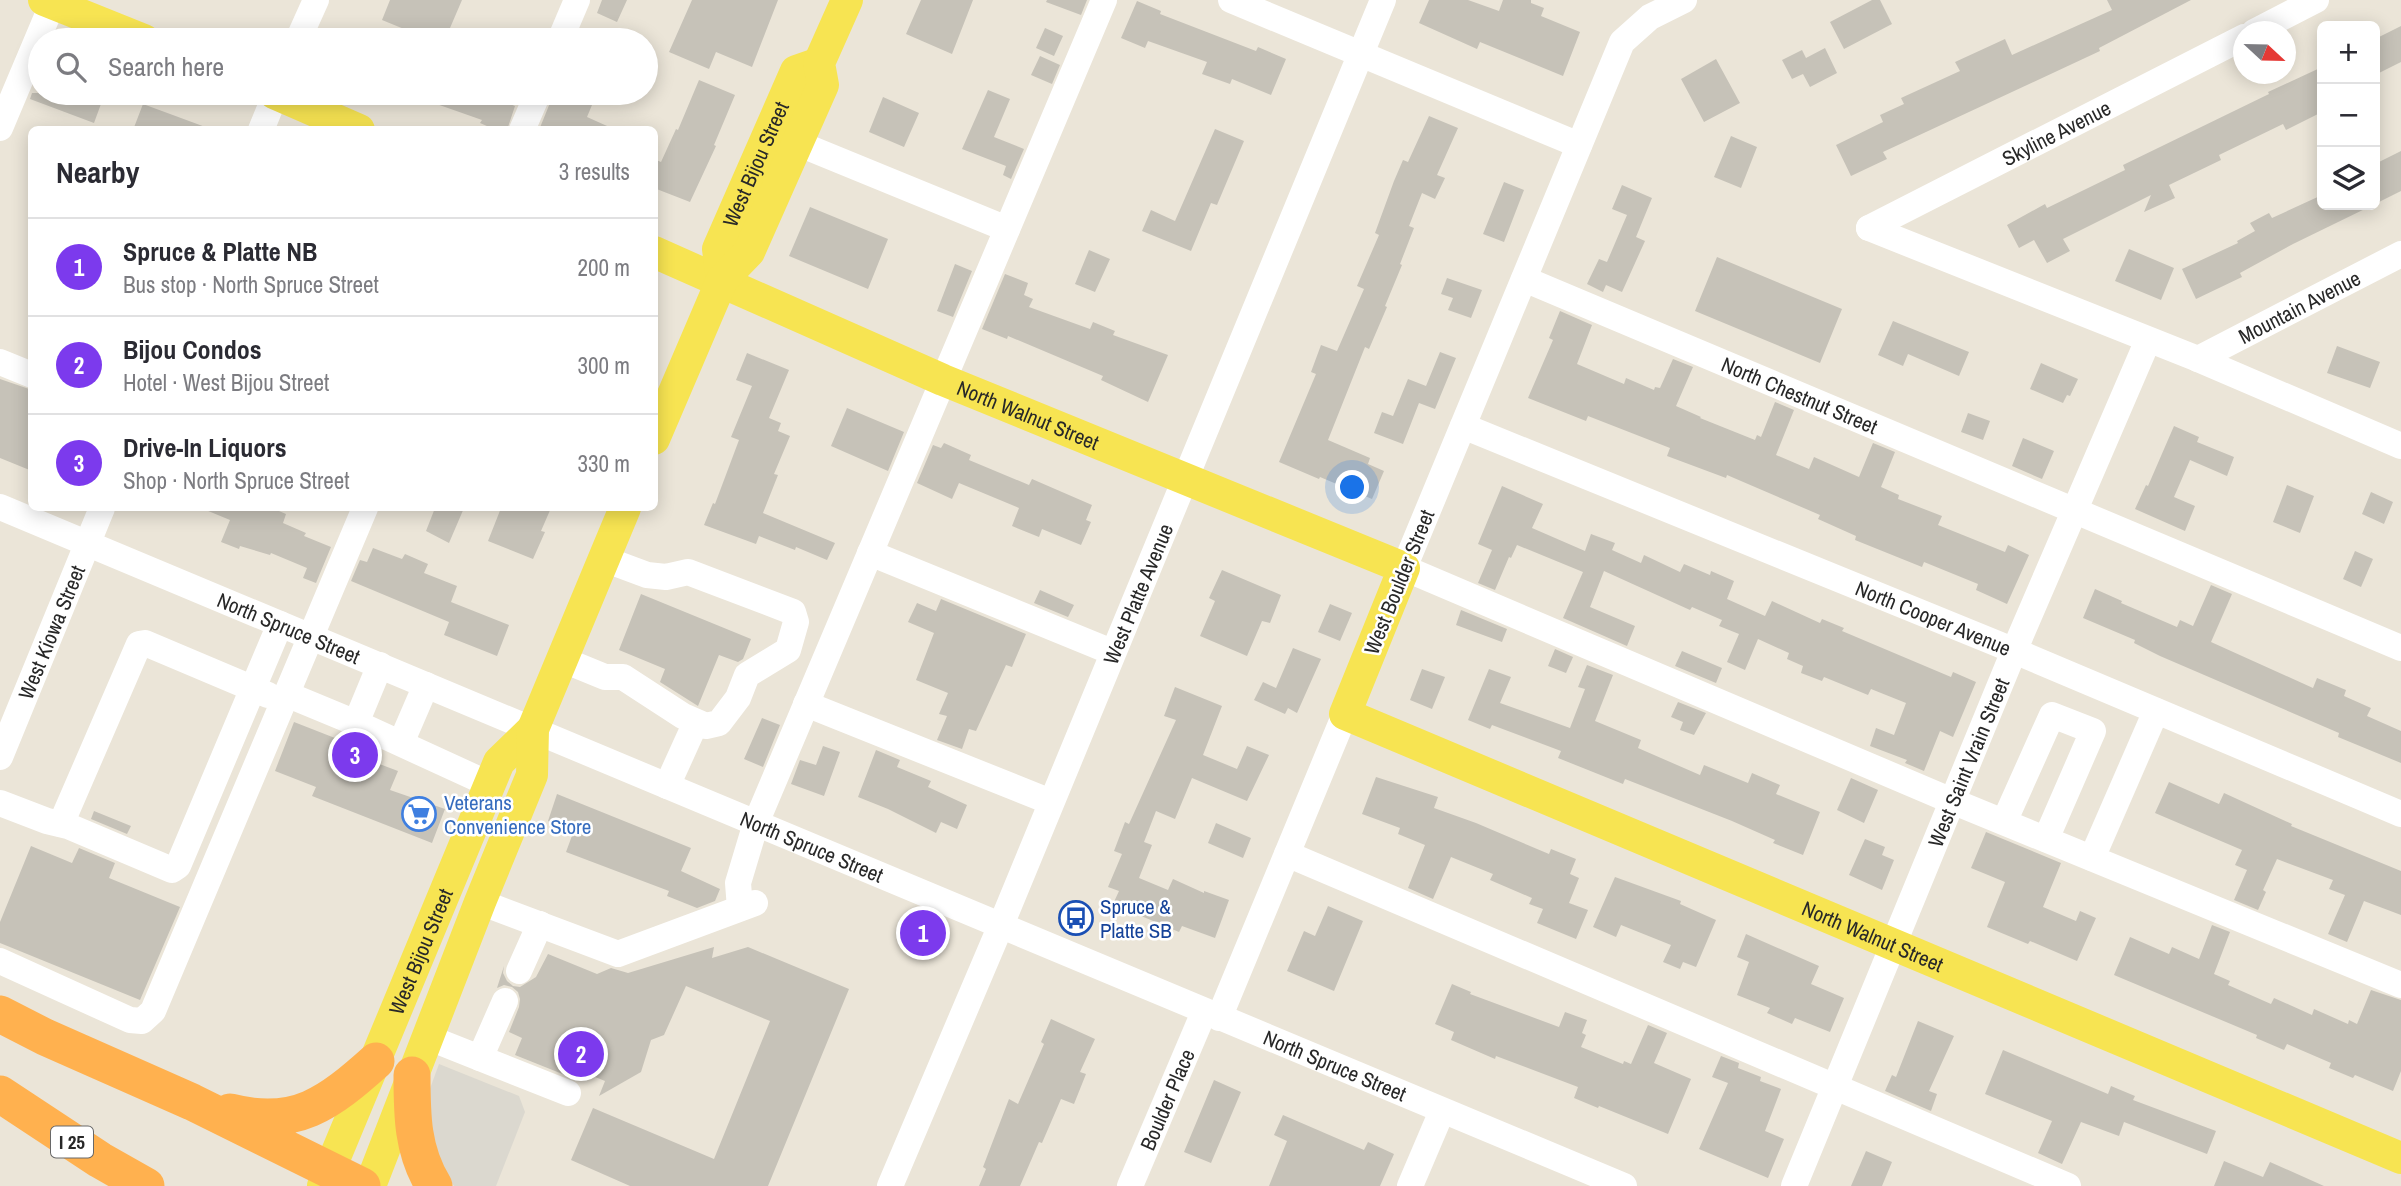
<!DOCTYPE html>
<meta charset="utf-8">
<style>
body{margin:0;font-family:"Archivo Narrow",sans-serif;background:#f7f7f7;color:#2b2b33}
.controls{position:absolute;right:21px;top:21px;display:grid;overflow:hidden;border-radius:10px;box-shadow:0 4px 18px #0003}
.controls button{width:63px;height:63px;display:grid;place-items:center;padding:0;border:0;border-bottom:2px solid #e1e1e2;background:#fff;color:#2b2b33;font:35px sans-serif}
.compass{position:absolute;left:2233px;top:21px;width:63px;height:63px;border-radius:50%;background:#fff;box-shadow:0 4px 18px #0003;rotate:112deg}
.you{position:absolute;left:1353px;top:488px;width:24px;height:24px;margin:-18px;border:5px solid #fff;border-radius:50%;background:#1a73e8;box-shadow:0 0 0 10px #1a73e833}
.badge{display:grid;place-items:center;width:46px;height:46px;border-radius:50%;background:#7c3aed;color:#fff;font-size:23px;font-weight:700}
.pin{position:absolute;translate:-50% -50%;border:4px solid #fff;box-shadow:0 2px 7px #0006}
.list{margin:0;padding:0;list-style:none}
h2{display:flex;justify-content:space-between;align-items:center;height:91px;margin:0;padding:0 28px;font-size:30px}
h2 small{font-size:23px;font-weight:400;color:#7c7c81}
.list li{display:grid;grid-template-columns:46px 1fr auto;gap:21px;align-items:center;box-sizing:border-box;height:98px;padding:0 28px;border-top:2px solid #e1e1e2}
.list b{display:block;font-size:26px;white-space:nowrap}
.list p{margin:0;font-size:23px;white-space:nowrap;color:#7c7c81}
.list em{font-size:23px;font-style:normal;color:#7c7c81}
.icon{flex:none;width:38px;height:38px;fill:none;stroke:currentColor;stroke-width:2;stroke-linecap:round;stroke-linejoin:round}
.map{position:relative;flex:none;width:2401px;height:1186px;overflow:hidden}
.search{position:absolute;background:#fff;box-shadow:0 4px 18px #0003;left:28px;top:28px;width:630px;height:77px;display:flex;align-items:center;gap:18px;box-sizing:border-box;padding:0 24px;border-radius:38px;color:#7c7c81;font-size:26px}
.panel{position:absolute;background:#fff;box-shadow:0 4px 18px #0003;left:28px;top:126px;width:630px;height:385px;border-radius:10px}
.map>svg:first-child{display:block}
</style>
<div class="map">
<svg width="2401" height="1186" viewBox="0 0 2401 1186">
<rect width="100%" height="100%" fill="#ebe5d8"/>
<path fill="#dbd8cf" d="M439,1064l80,32 6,16 -29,74h-42l-25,-37 -5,-44z"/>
<path fill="#c6c2b8" d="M390,0h72l-12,28 29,12h-48l-49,-20z
M602,0h25l-10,22 -20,-9z
M692,0h86l-26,67 -36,-15 -7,17 -40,-17z
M921,0h52l-21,54 -46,-20z
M1047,0h40l-6,15 -35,-13z
M1429,0h39l31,11 4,-11h28v3l13,5 -3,8 39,16 -17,44 -83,-34 -3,7 -58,-26z
M1872,0h8l12,24 -48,25 -14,-27z
M2107,0h84l-92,48 1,3 -217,101 4,7 -36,17 -15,-31 47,-23 -3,-7 24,-11 -3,-6 59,-27 -5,-9 50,-23 7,16 100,-45z
M1137,1l24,10 -1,3 96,37 2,-4 28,12 -15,36 -39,-16 -2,5 -28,-10 5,-12 -59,-21 -3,7 -24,-10z
M2401,26v36l-26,13v-36z
M1045,28l18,8 -9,20 -18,-8z
M1825,48l12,25 -27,14 -7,-13 -11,5 -10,-19 20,-10 4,8z
M1040,56l20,9 -8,19 -21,-9z
M1716,59l24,44 -36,19 -23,-43z
M2322,67v45l-36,18 -3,-6 -64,31 2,5 -52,25 6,13 -31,14 7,-17 -88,44 7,12 -23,12 -13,-23 -15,8 -12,-23 38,-21 2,4 78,-38 -2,-5 146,-71 -1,-2z
M699,80l36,15 -21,50 2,1 -26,56 -36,-14v-29l7,3 15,-33 2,1z
M988,90l22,9 -16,38 30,12 -13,30 -8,-4 3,-9 -44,-17z
M32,93h73l-11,30 -64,-24z
M411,93h72l32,13 -8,24h-11l-16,-7 2,-3 -71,-25z
M554,93h43l-10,24 29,13h-77z
M883,97l36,16 -15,34 -35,-15z
M143,104l65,24 -1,2h-74z
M1429,116l29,12 -21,47 8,3 -10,21 -13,-6 -13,33 5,2 -14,36 2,1 -17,41 2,1 -18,42 -4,-2 -37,93 42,18 -2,6 16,7 -12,28 -52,-22 -1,2 -40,-17 37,-88 -5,-2 10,-27 16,6 27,-62 -7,-3 22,-51 -4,-2 19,-52 9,-21 5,2z
M1215,129l29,12 -27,64 -6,-2 -20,48 -49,-20 9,-21 24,11z
M1731,136l26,11 -16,41 -27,-11z
M2401,151v40l-26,13v-40z
M1504,182l20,8 -20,52 -21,-8z
M1622,185l30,13 -16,39 9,4 -23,51 -16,-7 -3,7 -16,-8 12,-25 8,3 20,-47 -15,-6z
M2322,195v10h51l-80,39 -53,29 2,4 -46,22 -14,-30 56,-26 -1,-2 18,-10 -5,-8 19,-10 3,5z
M810,207l78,32 -20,50 -79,-33z
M2129,249l45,19 -13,32 -46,-19z
M1089,250l21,9 -15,33 -20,-8z
M1717,257l125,52 -22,54 -125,-52z
M955,264l17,7 -19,46 -16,-6z
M1005,274l23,9 -4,12 9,4 -4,8 61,22 3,-7 22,9 -2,4 55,20 -20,47 -47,-22 2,-4 -95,-40 -1,3 -25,-10z
M1447,278l35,12 -11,28 -23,-8 5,-12 -12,-4z
M1560,311l32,14 -15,39 47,20 2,-6 28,12 1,-3 5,1 13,-29 20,8 -17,39 25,11 -1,1 55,22 2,-5 4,2 14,-35 19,8 -18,45 33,14 5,-12 45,20 14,-34 22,9 -14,35 18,8 -1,4 44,17 -4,9 67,27 3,-7 21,10 -22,49 -31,-14 2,-6 -54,-22 -2,5 -67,-27 1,-4 -38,-17 2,-4 -93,-40 -1,3 -59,-22 3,-8 -82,-32 -2,5 -58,-23 25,-58 -4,-2z
M1893,321l76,31 -10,24 -51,-22 -5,12 -25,-11z
M2337,346l43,16 -10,26 -43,-15z
M1440,352l16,6 -21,51 -16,-6 -16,41 -29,-11 8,-21 11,4 15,-37 18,7z
M747,353l42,17 -20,48 12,5 -3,8 12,5 -16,38 4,1 -15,38 72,30 -8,17 -31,-13 -1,3 -36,-14 -3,8 -52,-19 9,-22 2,1 24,-64 -8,-3 21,-51 -16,-6z
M2041,363l37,16 -8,17 -3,-1 -4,8 -33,-14z
M0,379l32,11v81l-32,-13z
M847,408l57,24 -16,39 -57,-25z
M1968,413l22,8 -7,19 -22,-8z
M2174,426l25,11 -2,5 37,15 -7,19 -37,-16 -16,37 21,9 -10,25 -50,-22 11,-24 2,1z
M2023,438l31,13 -12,28 -30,-13z
M944,443l27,12 -2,5 60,25 3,-6 60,26 -6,15 5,2 -10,23 -39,-16 -3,8 -27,-11 7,-18 -60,-25 -7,16 -35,-16 16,-38 8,3z
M2287,485l27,11 -14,37 -27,-11z
M1502,486l41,18 -11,24 53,23 6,-17 24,9 -3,7 29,13 3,-8 36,17 4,-8 26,11 1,-4 23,10 -7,18 38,17 7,-15 48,22 2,-4 22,9 -2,3 109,46 2,-5 23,10 -23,55 -13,-6 -16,40 -19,-8 2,-3 -37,-14 6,-18 18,7 12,-32 -35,-14 -3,6 -44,-18 -2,4 -21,-8 2,-7 -16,-7 2,-6 -31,-14 -13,31 -18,-8 12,-28 -20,-8 3,-6 -30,-13 -2,3 -86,-39 -14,36 45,19 -8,20 -64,-28 20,-46 -66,-27 -6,13 -2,-1 -14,33 -17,-7 14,-33 -14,-6z
M2371,492l22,10 -9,22 -22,-10z
M201,508h71l14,6 -3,9 23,10 -2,3 27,11 -15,36 -13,-5 4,-10 -36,-15 -1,2 -30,-9 -1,3 -18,-7 9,-22z
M435,508h29l-15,35 -23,-12z
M501,508h50l-10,23 4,1 -12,27 -45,-18z
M373,548l29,11 3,-5 23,10 -4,9 33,13 -6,16 58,23 -12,31 -53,-21 5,-13 -98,-41 9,-21 7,2z
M2355,551l18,8 -12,28 -18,-8z
M1222,570l59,25 -11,28 -8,-2 -15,35 -47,-20 15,-35 -6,-3z
M2211,585l21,9 -21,48 102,46 4,-10 29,12 -2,6 27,12 -4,8 34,15v32l-63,-26 1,-4 -179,-77 -26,-13 1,-3 -52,-22 12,-29 27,12 -1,2 56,24 3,-7 13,6z
M1040,590l34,15 -6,12 -34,-14z
M641,594l110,45 -8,20 -5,3 -19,-7 -21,51 -38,-24 5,-13 -46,-19z
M941,599l85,35 -14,33 -6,-2 -30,66 -7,-2 -7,20 -25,-9 10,-24 -8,-2 9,-21 -32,-13 18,-47 -26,-11 9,-19 19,8z
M1330,604l22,9 -12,28 -22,-9z
M1461,610l46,19 -5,13 -46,-17z
M1293,648l28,11 -24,54 -9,-5 -3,6 -31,-14 9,-18 13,6z
M1555,649l18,8 -7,16 -18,-7z
M1682,651l40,17 -6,15 -41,-17z
M1587,665l26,10 -18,46 46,19 -3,8 62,27 4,-10 44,18 4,-10 28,12 -4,9 44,18 -17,43 -30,-12 2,-3 -43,-19 -107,-42 -2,5 -65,-26 3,-7 -69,-26 -2,4 -22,-9 21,-51 22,8 -11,26 70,25 15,-39 -7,-2z
M1422,669l23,8 -13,32 -22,-9z
M1175,687l47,19 -19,49 34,14 10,-23 22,9 -22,46 -55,-23 -17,41 -19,-8 -12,31 8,3 -13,33 29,12 5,-11 31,14v-2l25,9 -14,38 -33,-12 -3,6 -66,-28 6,-13 -11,-4 14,-33 -8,-3 11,-29 4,2 47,-104 -12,-4z
M1678,702l28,11 -12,22 -14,-5 3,-8 -12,-5z
M762,718l18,7 -17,42 -19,-8z
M294,722l46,18 -3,8 61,23 -8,19 55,19 -13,34 -120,-47 4,-9 -41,-16z
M823,746l17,6 -16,44 -33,-12 9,-24 16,5z
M876,750l24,10 -3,7 34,14 -3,6 39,18 -10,24 -16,-7 -5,11 -48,-24 -30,-12z
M1376,777l62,20 -4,11 42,15 73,31 2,-5 25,10 -6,15 9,4 -10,25 19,7 -12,29 -39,-16 6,-14 -14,-5 3,-6 -42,-18 3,-6 -42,-17 -18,42 -25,-11 17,-43 -27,-11 2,-6 -38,-14z
M1851,778l27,12 -14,33 -27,-13z
M2169,782l50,22 5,-11 68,31 -1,2 110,45v44l-37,-14 -17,41 -19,-8 17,-39 -16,-6 4,-9 -56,-21 -14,31 3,2 -8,18 -24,-10 13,-30 -12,-5 7,-15 -87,-37z
M557,794l134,54 -10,23 39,18 -5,12 -18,7 -30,-12 2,-5 -103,-39 7,-19 -25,-12z
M94,811l37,15 -4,8 -36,-15z
M1216,823l35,15 -8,20 -35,-15z
M1986,832l75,31 -18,44 33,14 4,-10 16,7 -19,43 -47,-20 -2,3 -41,-17 18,-45 -34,-14z
M1865,839l20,8 -3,8 12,5 -12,30 -33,-15z
M31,846l41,17 7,-15 36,15 -6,15 71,29 -40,93 -140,-57v-21z
M1615,877l66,24 -1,3 36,16 -20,47 -13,-5 -3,7 -17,-7 8,-17 -50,-20 -5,12 -23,-10z
M1328,906l35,15 -29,70 -47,-20 17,-40 11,5z
M2212,925l18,7 -16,42 16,7 -2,4 43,19 3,-6 38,17 2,-6 34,15 1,-4 8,4 14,-34 30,10v71l-8,20 -38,-16 -2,3 -24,-10 2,-5 -44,-19 -3,6 -28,-12 1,-3 -143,-60 16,-38 39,17 3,-7 27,12z
M1746,934l73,32 -8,18 33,14 -14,34 -35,-14 -3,6 -25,-11 3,-5 -33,-13 12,-33 -12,-5z
M714,947l-2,11 36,-11 101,42 -81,197h-138l-59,-26 22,-52 121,51 56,-138 -84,-35 -22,49 -13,5 -10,32 -42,24 6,-15 -32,-13 -3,9 -55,-22 7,-17 -13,-6 10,-25 1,-8 -2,-7 -6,-5 -8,-2 -7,3 7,-22 -1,7 4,8 6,5 7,1 16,-10 12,-23 49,20 14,-6 17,5z
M1452,984l19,8 -1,2 89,33 6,-15 22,8 -5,13 4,2 -5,12 42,17 1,-3 7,3 17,-39 19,8 -13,30 37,16 -23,55 -69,-28 -1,2 -24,-10 4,-11 -82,-31 -1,3 -44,-19 3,-8 -19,-8z
M1051,1019l44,20 -15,33 6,2 -12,30 -13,-5 -19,44 -3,-1 -19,44h-41l7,-17 -3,-2 26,-68 9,5 26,-60 -3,-2z
M1918,1021l36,15 -25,55 8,3 -6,17 -46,-20 7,-16 4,2z
M2003,1050l105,44 3,-8 24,10 -2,4 83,31 -9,23 -83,-32 -5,14 -38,-14 -19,42 -24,-11 14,-32 -67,-27z
M1721,1056l18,7 -1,5 23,9 -1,4 21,8 -16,42 19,8 -16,39 -69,-29 29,-66 -16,-6z
M1214,1080l27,12 -30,71 -27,-11z
M1283,1115l81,35 4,-8 26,12 -14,32h-111l18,-45 -13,-6z
M1866,1151l26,11 -10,24h-31z
M2224,1161l39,16 7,-15 54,24h-110z"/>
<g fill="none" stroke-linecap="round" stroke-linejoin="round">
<g stroke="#fff" stroke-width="26">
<path d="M1231,0l348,145"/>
<path d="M1684,0l-34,17 -28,25 -218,526 548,233 449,184"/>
<path d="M2254,32l62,-32"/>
<path d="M298,40l18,-40"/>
<path d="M560,40l17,-40"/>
<path d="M0,128l54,-128"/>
<path d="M261,130l15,-37"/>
<path d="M522,130l16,-37"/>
<path d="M797,143l210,86"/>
<path d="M1869,228l329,131 203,87"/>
<path id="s1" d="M1869,228l375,-191"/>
<path id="s2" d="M1524,279l877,369"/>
<path id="s3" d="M2198,359l203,-105"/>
<path d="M0,362l32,13"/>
<path id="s4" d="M1463,426l535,218 403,170"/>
<path id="s5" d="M0,507l1624,679"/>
<path d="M870,553l242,99"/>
<path d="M561,659l44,18h18l60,39 23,10 13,-3 19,-25 9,-23 41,-25 8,-28 -3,-10 -105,-40 -22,5 -19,-2 -43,-16"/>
<path d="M286,694l70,29 135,62"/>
<path d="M806,704l245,98"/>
<path d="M356,723l24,-58"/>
<path d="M401,743l25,-58"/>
<path id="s6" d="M0,757l102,-249"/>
<path d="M667,786l29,-64"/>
<path d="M0,803l47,18 21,5 104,44 6,-4 102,-242"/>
<path d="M2004,822l48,-107 41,16 -47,108"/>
<path d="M61,824l78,-180 6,-1 123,52"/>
<path d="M1287,854l781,332"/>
<path d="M2092,858l64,-147"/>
<path d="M480,902l138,52 137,-51"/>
<path d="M740,908l-2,-25 18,-60 348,-823"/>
<path d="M0,961l130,59 12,1 11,-10 212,-503"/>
<path d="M519,971l21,-47"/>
<path d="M1219,1018l126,-304"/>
<path d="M427,1037l141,56"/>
<path d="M480,1058l25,-57"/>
<path id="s7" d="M890,1186l111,-261 382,-925"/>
<path id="s8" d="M1130,1186l74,-174"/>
<path d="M1410,1186l32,-75"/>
<path id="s9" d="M1794,1186l220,-535 134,-311"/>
</g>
<g stroke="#f7e452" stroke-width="32">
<path d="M44,0l100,40"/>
<path d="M274,93l85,37"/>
<path id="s10" d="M654,252l289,128 461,188 -59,146 1056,444"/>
<path id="s11" d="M722,280l-4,-31 78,-178 23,-8"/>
<path d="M654,439l68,-159 27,-28 74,-167 -4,-22 28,-63"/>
<path id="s12" d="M323,1186l176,-424 34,-33"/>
<path d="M370,1186l110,-284 52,-127 1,-46 92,-221"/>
</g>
<path stroke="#ffb14f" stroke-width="37" d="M0,1014l45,23 147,65 170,84
M412,1075c0,39 0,76 22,111
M0,1094l100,66 46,26
M230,1112c66,17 99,-9 146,-51"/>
</g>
<defs>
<g id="supermarket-ring" transform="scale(1.75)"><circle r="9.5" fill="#fff" stroke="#3f7fe0" stroke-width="1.5"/><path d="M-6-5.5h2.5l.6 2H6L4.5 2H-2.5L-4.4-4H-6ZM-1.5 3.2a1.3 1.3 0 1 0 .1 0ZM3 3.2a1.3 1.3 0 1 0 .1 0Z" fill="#3f7fe0"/></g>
<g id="bus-ring" transform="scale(1.75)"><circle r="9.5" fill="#fff" stroke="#1a4fb4" stroke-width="1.5"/><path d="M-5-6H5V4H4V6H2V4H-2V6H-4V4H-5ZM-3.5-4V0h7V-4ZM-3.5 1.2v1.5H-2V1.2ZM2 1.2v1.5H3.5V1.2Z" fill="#1a4fb4"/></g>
</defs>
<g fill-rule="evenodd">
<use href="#supermarket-ring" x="419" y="814"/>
<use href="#bus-ring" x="1076" y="918"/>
</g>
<g text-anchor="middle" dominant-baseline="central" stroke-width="5" stroke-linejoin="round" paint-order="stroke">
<rect fill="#fff" stroke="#686868" stroke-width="2" x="51" y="1126.5" width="42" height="31" rx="5"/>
<g font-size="19" font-weight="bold" fill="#282828">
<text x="72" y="1142">I 25</text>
</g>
<g font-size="21" fill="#282828" stroke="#fff">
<text stroke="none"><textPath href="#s1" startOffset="210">Skyline Avenue</textPath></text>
<text stroke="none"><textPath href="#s11" startOffset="124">West Bijou Street</textPath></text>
<text stroke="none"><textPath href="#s3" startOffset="114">Mountain Avenue</textPath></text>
<text stroke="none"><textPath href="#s2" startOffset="299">North Chestnut Street</textPath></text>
<text stroke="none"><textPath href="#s10" startOffset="408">North Walnut Street</textPath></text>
<text transform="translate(1399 582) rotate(-68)">West Boulder Street</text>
<text stroke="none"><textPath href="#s7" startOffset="642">West Platte Avenue</textPath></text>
<text stroke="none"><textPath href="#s4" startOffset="508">North Cooper Avenue</textPath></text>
<text stroke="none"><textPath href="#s5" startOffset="313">North Spruce Street</textPath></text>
<text stroke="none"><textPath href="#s6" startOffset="135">West Kiowa Street</textPath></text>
<text stroke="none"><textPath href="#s9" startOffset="458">West Saint Vrain Street</textPath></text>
<text stroke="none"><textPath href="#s5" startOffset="880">North Spruce Street</textPath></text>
<text stroke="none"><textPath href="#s10" startOffset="1544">North Walnut Street</textPath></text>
<text stroke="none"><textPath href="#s12" startOffset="254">West Bijou Street</textPath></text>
<text stroke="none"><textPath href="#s5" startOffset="1447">North Spruce Street</textPath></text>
<text stroke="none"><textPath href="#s8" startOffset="94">Boulder Place</textPath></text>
</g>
<g font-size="21" fill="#366cbe" stroke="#fff" text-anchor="start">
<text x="444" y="802">Veterans<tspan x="444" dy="24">Convenience Store</tspan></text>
</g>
<g font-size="21" fill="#164399" stroke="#fff" text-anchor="start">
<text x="1100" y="906">Spruce &amp;<tspan x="1100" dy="24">Platte SB</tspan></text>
</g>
</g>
</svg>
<div class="controls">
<button>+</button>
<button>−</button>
<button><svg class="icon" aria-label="layers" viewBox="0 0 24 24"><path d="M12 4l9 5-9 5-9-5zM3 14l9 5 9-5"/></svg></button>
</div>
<svg class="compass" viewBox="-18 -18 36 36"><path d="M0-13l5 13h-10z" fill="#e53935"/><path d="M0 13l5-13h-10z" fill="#7c7c81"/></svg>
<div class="you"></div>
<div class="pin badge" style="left:923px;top:933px">1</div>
<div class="pin badge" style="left:581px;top:1054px">2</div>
<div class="pin badge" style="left:355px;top:755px">3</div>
<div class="search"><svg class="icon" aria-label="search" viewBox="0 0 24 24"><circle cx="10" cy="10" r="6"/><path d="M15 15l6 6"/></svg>Search here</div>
<section class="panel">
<h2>Nearby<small>3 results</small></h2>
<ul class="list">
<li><span class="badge">1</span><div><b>Spruce &amp; Platte NB</b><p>Bus stop · North Spruce Street</p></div><em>200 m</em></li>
<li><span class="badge">2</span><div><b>Bijou Condos</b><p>Hotel · West Bijou Street</p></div><em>300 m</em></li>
<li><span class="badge">3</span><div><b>Drive-In Liquors</b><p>Shop · North Spruce Street</p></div><em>330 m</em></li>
</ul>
</section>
</div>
